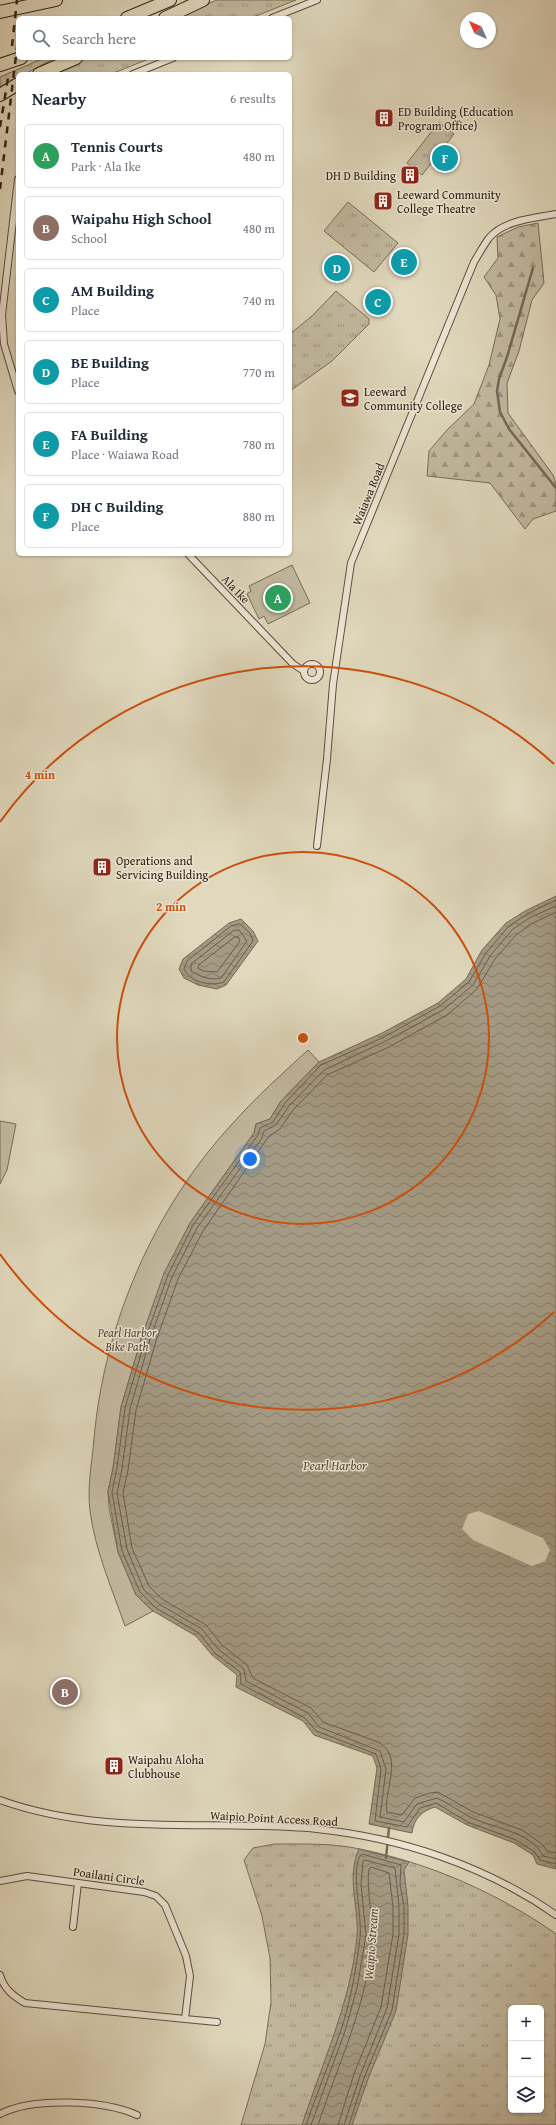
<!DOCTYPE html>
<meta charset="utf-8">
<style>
body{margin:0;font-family:"Gentium Book Plus",serif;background:#f6f6f7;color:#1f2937}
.controls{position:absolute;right:12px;bottom:12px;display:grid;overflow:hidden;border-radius:6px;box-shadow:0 1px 3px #0004}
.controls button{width:36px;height:36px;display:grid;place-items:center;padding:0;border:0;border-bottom:1px solid #e0e1e3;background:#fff;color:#1f2937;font:20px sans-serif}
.compass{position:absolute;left:460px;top:12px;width:36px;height:36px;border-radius:50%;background:#fff;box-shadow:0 1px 3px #0004;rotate:315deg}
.you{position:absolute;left:250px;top:1159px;width:14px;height:14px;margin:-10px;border:3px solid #fff;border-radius:50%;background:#1a73e8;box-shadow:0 0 0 6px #1a73e833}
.badge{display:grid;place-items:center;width:26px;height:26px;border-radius:50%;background:#db2777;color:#fff;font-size:13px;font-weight:700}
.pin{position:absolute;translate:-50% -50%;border:2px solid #fff;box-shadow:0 1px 4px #0006}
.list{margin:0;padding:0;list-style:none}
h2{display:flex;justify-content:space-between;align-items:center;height:52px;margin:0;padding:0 16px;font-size:17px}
h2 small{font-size:13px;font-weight:400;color:#747a83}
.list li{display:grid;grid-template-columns:26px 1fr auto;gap:12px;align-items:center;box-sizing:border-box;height:64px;margin:0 8px 8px;padding:0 8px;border:1px solid #e0e1e3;border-radius:6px}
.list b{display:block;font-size:15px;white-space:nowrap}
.list p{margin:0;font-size:13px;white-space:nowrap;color:#747a83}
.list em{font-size:13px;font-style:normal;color:#747a83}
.icon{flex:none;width:22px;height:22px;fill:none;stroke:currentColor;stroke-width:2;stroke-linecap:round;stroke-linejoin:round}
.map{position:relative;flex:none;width:556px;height:2125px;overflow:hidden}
.search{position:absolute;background:#fff;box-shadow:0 1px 3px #0004;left:16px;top:16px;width:276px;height:44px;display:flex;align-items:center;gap:10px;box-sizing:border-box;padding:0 14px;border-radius:6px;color:#747a83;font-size:15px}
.panel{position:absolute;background:#fff;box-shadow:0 1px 3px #0004;left:16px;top:72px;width:276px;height:484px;border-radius:6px}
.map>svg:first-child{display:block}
</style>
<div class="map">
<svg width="556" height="2125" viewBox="0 0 556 2125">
<defs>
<pattern id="grass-tufts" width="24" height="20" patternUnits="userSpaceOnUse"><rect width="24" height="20" fill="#c3baa1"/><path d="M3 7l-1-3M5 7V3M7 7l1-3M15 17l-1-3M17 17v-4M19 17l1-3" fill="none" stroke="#9f9782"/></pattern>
<pattern id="forest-firs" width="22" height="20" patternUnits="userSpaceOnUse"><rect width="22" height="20" fill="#c3baa1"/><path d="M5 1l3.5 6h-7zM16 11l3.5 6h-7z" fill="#9f9782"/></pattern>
<pattern id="water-waves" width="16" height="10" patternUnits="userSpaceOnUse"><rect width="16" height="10" fill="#a49a84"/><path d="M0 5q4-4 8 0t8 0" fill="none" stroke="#867d6b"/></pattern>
</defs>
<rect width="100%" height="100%" fill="#e1d9be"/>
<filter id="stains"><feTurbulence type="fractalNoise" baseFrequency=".005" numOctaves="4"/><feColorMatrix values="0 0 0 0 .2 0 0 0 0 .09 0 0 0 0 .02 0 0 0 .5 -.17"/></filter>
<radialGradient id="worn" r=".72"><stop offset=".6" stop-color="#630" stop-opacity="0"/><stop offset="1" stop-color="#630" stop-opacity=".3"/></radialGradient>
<path fill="url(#grass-tufts)" stroke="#796d5a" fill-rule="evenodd" d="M217,0h79l-45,18h-76z
M44,58h11l-30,16h-7v4l-18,10v-11z
M82,58h69l-40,16h-67z
M439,122l15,12 -32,41 -15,-12z
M348,202l50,41 -24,29 -50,-41z
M336,291l33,28v5l-37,37 -42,30v-57l22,-18z
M275,1844c28,0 57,-1 85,5 69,14 138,44 196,85v191h-315l24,-81 6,-42 -1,-44 -8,-42 -18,-56 9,-12zM511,2008h30v102h-30z"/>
<path fill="url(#forest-firs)" stroke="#796d5a" d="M538,223l6,60 -12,17 -13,51 -12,32 1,30 45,62 3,9v27l-23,8 -8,10 -35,-46 -63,-7 2,-25 18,-21 27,-26 15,-39 11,-46 -4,-24 -12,-18 14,-19 -1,-21 21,-10z"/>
<path fill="#c3baa1" stroke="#796d5a" d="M292,565l18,38 -42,21 -4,-8 -5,3 -12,-25 4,-3 -2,-5z
M308,1050l11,12 -38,39 -11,18 -14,5 -2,9 -64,90 -48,113 -21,71 -8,61 -5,24 1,16 9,44 18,43 17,16 -28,15c-13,-37 -30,-76 -35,-115 -3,-24 2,-49 4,-72 10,-115 60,-231 139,-316 23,-26 49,-49 75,-73z
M0,1121l16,3 -9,46 -7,14z"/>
<path fill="url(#water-waves)" stroke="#756957" d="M556,896v973l-19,-5 -4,-9 -19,-12 -47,-18 -32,-18c-13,4 -21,11 -23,26l-43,-9 8,-56 -4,-12 -59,-21 -11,-14 -67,-34 1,-12 -25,-20 -16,-19 -43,-25 -17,-16 -18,-43 -10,-60 5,-24 8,-61 21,-71 22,-63 26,-50 64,-90 2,-9 14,-5 11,-18 38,-39 63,-29 56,-30 28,-24 16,-29 24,-27 19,-12z
M241,919l12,12 5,10 -32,44 -9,4 -19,-4 -14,-7 -5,-9 4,-10 46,-36z
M359,1849l50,13 -5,8 4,36v28l-12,77 -28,68 -16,46h-50c20,-62 49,-123 55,-189 2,-30 -11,-58 2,-87z"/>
<path fill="#e1d9be" d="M479,1511l64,27 7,12 -5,11 -13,5 -59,-26 -11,-11 6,-15z"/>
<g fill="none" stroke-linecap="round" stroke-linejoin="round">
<path stroke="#6a5d4c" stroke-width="1" d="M556,900l-29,14 -18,12 -23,27 -17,29 -29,24 -56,31 -63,28 -36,38 -12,19 -13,6 -2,7 -65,90 -25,50 -22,62 -21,71 -8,60 -5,24 10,59 18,41 16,16 43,25 16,20 25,19 1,12 64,34 11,13 60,23 5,15 -6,52 32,6 13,-19 16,-5 32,19 48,18 19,12 5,8 16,4
M556,906l-27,12 -17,12 -22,26 -17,29 -30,25 -57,31 -62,29 -35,36 -13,19 -12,6 -2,7 -65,90 -25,49 -22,62 -20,70 -8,60 -5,24 10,56 17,41 15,14 43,25 16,20 26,20 2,12 62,32 11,14 61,24 6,18 -6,48 24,5 13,-18 20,-6c11,5 22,13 33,19 22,11 61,14 73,39l13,3
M556,912l-23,11 -17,12 -21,24 -18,30 -30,26 -58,32 -62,28 -34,35 -13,19 -11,7 -66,95 -25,48 -22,62 -20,69 -8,60 -5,23 9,55 17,38 13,13 44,26 16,20 25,20 6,13 58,30 12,14 55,20c27,14 5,49 9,70l15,3 13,-17 15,-5 8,-1 35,20 49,18 20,14 5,7 9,2
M240,924l10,9 3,8 -29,41c-13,5 -34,0 -40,-13l3,-8 44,-35z
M239,930l8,11 -26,37c-10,3 -22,-2 -30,-7v-7l42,-33z
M235,937h3l2,4 -23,31 -14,-1 -5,-3 1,-3z
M306,2125c11,-32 24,-63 35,-95 10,-30 15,-61 19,-92 3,-18 -11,-74 2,-84l39,11 -1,19 4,22v28l-12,76 -28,68 -15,47
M311,2125l34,-94 12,-43 9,-53 -5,-51 2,-23 2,-1 30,8 4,38v28l-12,74 -27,68 -16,49
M318,2125c20,-61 51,-124 54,-189 1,-23 -6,-45 -3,-67l2,-2 18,6 4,34v27l-12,73 -27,67 -16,51"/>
<path stroke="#756957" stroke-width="2.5" d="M533,268l-26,89 -8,22 -2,12 3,21 9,17 47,59
M386,1858l3,-30"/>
<g stroke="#5c4e3e" stroke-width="8">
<path id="minor" d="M272,18l45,-18
M133,74l40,-16
M18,179l-16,136 2,29 14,47
M188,554l105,110 11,7
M304 672a8 8 0 1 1 16 0a8 8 0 1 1-16 0Z
M317,846l10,-87 6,-75 18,-121 123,-301c5,-8 9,-16 15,-24 15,-18 45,-20 67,-24
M0,1800c103,37 211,19 317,29 85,9 169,37 239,86
M0,1881l27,-5 117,16 12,4 9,9 21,51 4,20 -5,43 -160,-16c-12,-7 -21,-14 -25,-28
M73,1927l5,-44
M185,2019l32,3
M0,2114c33,-17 104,-14 137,1"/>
</g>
<g stroke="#2f2013" stroke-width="14">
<path id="motorway" d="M0,12l56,-12
M127,18l43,-18
M165,18l38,-18
M0,65l21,-7
M39,74l37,-16
M0,95l18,-11"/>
</g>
<use href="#minor" stroke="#ece6d5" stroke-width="6"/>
<use href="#motorway" stroke="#e1d9be" stroke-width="12"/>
<path stroke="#2f2013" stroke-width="2.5" stroke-dasharray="7 7" stroke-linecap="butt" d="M12,46l5,-46
M0,127l8,-49
M0,189l18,-150"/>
</g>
<g fill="none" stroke="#cc500d" stroke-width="2">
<circle cx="303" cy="1038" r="186"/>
<path d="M554 1312A372 372 0 0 1 0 1254M0 822A372 372 0 0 1 554 764"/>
</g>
<defs>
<g id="building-square" transform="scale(1)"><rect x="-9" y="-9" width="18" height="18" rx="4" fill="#8f2418" stroke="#ece6d5"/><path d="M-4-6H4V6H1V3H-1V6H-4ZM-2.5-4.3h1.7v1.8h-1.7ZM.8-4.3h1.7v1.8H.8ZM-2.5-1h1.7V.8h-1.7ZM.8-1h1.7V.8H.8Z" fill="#fff"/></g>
<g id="university-square" transform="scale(1)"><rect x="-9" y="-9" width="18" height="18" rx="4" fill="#8f2418" stroke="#ece6d5"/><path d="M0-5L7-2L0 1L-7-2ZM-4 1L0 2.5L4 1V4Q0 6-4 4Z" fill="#fff"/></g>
</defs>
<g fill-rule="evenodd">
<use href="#building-square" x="384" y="118"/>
<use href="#building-square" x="410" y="175"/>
<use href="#building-square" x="383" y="201"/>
<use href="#university-square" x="350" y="398"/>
<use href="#building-square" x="102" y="867"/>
<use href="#building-square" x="114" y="1766"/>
</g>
<g text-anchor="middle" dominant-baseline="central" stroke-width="3" stroke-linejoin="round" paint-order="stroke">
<g font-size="12" fill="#2f2013" stroke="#ece6d5" text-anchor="start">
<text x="398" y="111">ED Building (Education<tspan x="398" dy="14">Program Office)</tspan></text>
<text x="396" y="175" text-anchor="end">DH D Building</text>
<text x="397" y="194">Leeward Community<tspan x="397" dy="14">College Theatre</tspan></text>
<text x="364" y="391">Leeward<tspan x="364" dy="14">Community College</tspan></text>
<text x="116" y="860">Operations and<tspan x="116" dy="14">Servicing Building</tspan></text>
<text x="128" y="1759">Waipahu Aloha<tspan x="128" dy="14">Clubhouse</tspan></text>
</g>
<g font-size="12" fill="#2f2013" stroke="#ece6d5">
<text transform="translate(368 494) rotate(-68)">Waiawa Road</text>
<text transform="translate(236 589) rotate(46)">Ala Ike</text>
<text transform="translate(274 1818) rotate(3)">Waipio Point Access Road</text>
<text transform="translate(109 1876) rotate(8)">Poailani Circle</text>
</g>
<g font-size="12" font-style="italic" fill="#544636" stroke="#ece6d5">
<text x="127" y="1332">Pearl Harbor<tspan x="127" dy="14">Bike Path</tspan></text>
</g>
<g font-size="13" font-style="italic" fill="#584b3b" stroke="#ece6d5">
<text x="335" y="1465">Pearl Harbor</text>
<text transform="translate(371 1944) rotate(-86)">Waipio Stream</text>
</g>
</g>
<circle cx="303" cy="1038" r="6" fill="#cc500d" stroke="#ece6d5" stroke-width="2"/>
<g font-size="12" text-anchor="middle" font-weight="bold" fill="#cc500d" stroke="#ece6d5" stroke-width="3" stroke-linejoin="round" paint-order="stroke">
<text x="40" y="779">4 min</text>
<text x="171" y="911">2 min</text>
</g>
<rect width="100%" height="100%" filter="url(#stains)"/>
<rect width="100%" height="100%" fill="url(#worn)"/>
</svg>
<div class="controls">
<button>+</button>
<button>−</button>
<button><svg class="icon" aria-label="layers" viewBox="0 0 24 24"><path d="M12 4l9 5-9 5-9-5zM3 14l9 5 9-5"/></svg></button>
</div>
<svg class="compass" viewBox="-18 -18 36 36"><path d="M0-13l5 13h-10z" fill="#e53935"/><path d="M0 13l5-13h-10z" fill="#747a83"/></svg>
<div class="you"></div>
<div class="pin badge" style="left:278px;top:598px;background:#2e9e5b">A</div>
<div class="pin badge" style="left:65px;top:1692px;background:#8d6e63">B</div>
<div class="pin badge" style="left:378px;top:302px;background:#0f9aa8">C</div>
<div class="pin badge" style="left:337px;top:268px;background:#0f9aa8">D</div>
<div class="pin badge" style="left:404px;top:262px;background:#0f9aa8">E</div>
<div class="pin badge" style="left:445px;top:158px;background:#0f9aa8">F</div>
<div class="search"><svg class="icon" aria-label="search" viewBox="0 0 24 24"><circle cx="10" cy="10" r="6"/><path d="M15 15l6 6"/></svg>Search here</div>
<section class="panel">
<h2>Nearby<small>6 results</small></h2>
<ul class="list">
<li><span class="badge" style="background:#2e9e5b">A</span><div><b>Tennis Courts</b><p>Park · Ala Ike</p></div><em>480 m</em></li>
<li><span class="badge" style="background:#8d6e63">B</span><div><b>Waipahu High School</b><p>School</p></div><em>480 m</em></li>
<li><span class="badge" style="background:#0f9aa8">C</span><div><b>AM Building</b><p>Place</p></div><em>740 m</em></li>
<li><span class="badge" style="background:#0f9aa8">D</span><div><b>BE Building</b><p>Place</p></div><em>770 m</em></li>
<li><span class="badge" style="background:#0f9aa8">E</span><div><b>FA Building</b><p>Place · Waiawa Road</p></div><em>780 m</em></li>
<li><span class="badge" style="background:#0f9aa8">F</span><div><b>DH C Building</b><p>Place</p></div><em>880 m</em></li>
</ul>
</section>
</div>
